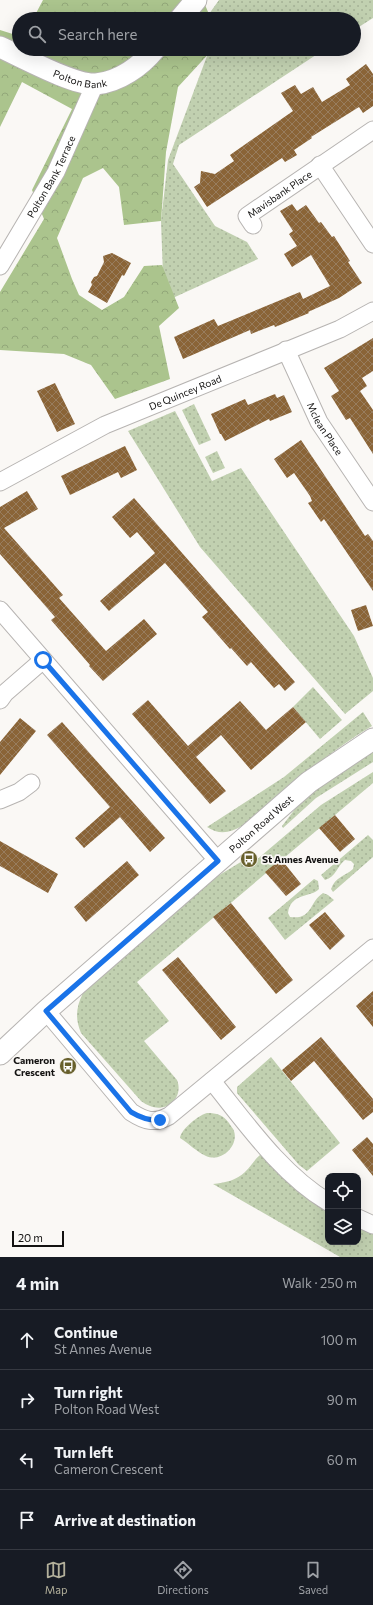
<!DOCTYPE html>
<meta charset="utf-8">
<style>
body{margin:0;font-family:Commissioner,sans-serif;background:#242831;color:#f1f3f6}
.controls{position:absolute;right:12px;bottom:12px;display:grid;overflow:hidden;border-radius:8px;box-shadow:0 4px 16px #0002}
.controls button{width:36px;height:36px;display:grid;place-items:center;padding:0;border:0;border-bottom:1px solid #363941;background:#171b24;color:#f1f3f6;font:20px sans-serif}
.scale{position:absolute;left:12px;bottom:10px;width:52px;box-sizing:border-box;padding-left:4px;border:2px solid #131211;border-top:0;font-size:11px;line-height:14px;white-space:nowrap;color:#131211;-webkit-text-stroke:3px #faf8f5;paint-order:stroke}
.stop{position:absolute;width:12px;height:12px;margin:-9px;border:3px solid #1a73e8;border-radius:50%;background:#fff}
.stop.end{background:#1a73e8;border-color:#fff;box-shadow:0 1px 4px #0008}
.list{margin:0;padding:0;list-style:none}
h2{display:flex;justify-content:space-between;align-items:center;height:52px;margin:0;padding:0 16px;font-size:17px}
h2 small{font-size:13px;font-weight:400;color:#9ea1a6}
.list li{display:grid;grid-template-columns:26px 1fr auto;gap:12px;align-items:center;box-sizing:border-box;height:60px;padding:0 16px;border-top:1px solid #363941}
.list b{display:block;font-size:15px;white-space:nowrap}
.list p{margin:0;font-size:13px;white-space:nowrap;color:#9ea1a6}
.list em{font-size:13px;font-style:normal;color:#9ea1a6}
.icon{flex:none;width:22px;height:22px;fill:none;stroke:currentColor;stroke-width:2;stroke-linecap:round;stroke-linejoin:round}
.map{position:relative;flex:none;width:373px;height:1257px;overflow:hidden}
.search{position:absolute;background:#171b24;box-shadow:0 4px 16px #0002;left:12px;right:12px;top:12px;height:44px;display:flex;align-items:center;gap:10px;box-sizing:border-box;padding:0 14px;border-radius:22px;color:#9ea1a6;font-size:15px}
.sheet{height:292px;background:#171b24}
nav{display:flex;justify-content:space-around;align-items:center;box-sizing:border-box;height:56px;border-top:1px solid #363941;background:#171b24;font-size:11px;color:#9ea1a6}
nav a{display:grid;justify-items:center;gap:2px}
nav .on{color:#b3b09b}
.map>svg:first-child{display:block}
</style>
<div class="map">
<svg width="373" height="1257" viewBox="0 0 373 1257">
<defs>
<pattern id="grass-dots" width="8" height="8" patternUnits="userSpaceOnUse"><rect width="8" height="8" fill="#c1d0b0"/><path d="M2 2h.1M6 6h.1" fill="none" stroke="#a5b296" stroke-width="1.8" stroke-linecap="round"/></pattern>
<pattern id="forest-crowns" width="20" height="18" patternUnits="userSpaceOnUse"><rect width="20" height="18" fill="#abc48d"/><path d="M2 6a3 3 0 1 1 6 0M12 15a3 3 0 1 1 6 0" fill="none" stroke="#92a779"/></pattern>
<pattern id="building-cross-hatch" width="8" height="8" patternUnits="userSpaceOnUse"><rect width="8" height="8" fill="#8a6437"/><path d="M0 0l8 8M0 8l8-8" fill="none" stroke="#987d5e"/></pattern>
</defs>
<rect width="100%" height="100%" fill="#faf8f5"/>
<path fill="url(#grass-dots)" d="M219,0h154v18l-19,12v-11h-145v-5z
M207,49h118l-146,96 -6,19 42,62 32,16 11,17 -94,43 -3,-81 7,-61 39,-104z
M194,404l17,36 -12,5 -17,-35z
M175,411l37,70 29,-13 113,168 19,42v13l-28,23 -145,-167 -72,-116z
M217,451l8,17 -12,5 -8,-16z
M313,687l29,33 -22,19 -27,-32z
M363,712l9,14c-47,28 -88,65 -130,100 -12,7 -23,9 -35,1l77,-50z
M373,749v13l-57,36 -33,30 -1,-2 20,-26z
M373,772v11l-236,199 32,39 -25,20 33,39c7,17 -10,33 -27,26 -3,-1 -6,-3 -9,-5l-60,-68c-6,-14 -5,-26 2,-40l125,-111 36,-22 10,2 67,-57z
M368,835l5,5v17l-40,35 -2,-3c4,-12 14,-13 22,-20l1,-5 -3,-3 -6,-1c-8,6 -9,17 -20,20l-4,-5z
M314,879l4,2 1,8c-8,9 -28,3 -31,24l2,4c23,3 19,-15 33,-24l5,2 6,5 -49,40 -17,-22z
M271,1057l69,86 -33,28 -8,-6 -62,-72v-6z
M207,1113c10,0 16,2 22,10 1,2 4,5 5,8 5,15 -13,32 -28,25 -9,-4 -18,-13 -26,-18 1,-9 19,-23 27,-25z
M260,1155l4,1c17,23 39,39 64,53v33h30v-17l15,9v23h-33l-127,-73c12,-1 24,-4 32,-12 6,-6 9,-12 15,-17z"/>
<path fill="url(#forest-crowns)" d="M43,0h160l8,19h-178z
M0,30l19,6v13h194l-35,38 -12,65 -5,69 -37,4 -5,-38 -16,-19 -20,10 -26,60 15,41 7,16 23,15 22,-13 20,-31 18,-1 17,43 -20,18 11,53 -55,20 -24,-34 -27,-11 -64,-4v-58l44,-73 -12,-29 40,-81 -50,-27 -22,45z"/>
<path fill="url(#building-cross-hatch)" d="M366,64l7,10v32l-10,7 -4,-6 -48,30 1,1 -18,12 3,5 -12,7 -3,-4 -75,49 -13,-20 6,-4 1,-12 14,3 19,-13 -4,-6 63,-44 -12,-18 14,-8 6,9 12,-7 9,15 28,-17 -4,-6z
M292,204l5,7 9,-6 13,18 2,-1 11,15 2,-1 16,25 -2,1 14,21 -23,15 -31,14 1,1 -29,12 -5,2 -1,-2 -23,9 -1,-4 -67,29 -9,-22 40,-18 4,7 82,-34 3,7 27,-13 -19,-31 -19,12 -8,-13 13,-8 -8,-12 4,-3 -13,-20z
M112,253l19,10 -7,13 -2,-1 -15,28 -19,-11 4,-7 -1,-3 3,-5 3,-1 7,-14 -1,-6z
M373,338v33l-11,7 5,8 -7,5 13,19v44l-23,-36 -4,2 -15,-24 8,-5 -15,-23z
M55,383l20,41 -18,8 -20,-41z
M275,394l2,4 7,-3 8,17 -22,9 -1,-2 -44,22 -4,-7h-1l-9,-20 34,-15 3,6z
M301,440l64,96 3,-2 5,7v50l-49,-72 -3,3 -13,-19 4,-2 -2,-5 -16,-23 -7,5 -13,-19z
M125,446l12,24 -16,8 -3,-6 -48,23 -9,-19z
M27,491l11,18 -34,19 59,67 -4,3 47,53 38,-32 13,15 -54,47 -14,-15 1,-1 -39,-45 4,-3 -55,-63v-47z
M134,498l161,184 -10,9 -6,-7 -5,4 -23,-26 -4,4 -16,-18 -1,1 -28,-32 6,-5 -43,-49 -56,48 -9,-10 55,-48 -18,-21 -7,6 -18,-21z
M366,605l7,21 -15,5 -7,-21z
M148,700l40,46 52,-45 26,29 27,-23 13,15 -55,48 -30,-35 -25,22 30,34 -16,13 -78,-90z
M20,718l16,13 -36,44v-33z
M62,722l103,116 -15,14 -30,-35 -36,31 -9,-10 35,-31 -63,-72z
M335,815l20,24 -15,13 -21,-24z
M0,841l58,33 -10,19 -48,-27z
M281,859l20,25 -15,12 -21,-24z
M127,861l12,14 -53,47 -12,-15z
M231,903l62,77 -17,14 -63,-77z
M325,912l20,24 -15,14 -21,-25z
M178,957l58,70 -15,13 -59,-70z
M373,991v36l-17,-21z
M321,1037l52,62v13l-10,8 -49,-59 -23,20 -9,-11z
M367,1137l6,7v32l-21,-26z"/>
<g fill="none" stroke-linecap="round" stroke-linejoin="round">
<g stroke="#b7b4b2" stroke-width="19">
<g id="minor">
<path d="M320,165l53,79"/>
<path id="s1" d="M253,225l-6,-9 126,-86"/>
<path id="s2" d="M0,266l56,-94 39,-88"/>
<path id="s3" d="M286,350l33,72 54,80"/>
<path id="s4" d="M0,482l105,-57 235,-96 33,-18"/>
<path d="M0,610l218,251"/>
<path d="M0,700l5,-7 38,-33"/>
<path d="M0,800l19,-8 12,-9"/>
<path d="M46,1011l85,101c14,9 23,12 38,4l204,-168"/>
<path d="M212,1081c34,42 69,93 116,121"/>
<path d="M358,1218l15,7"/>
</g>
</g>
<g stroke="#b7b4b2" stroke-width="23">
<g id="tertiary">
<path d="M180,19l16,-19"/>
<path id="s5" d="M0,47c22,10 75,39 96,37 23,-2 45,-18 59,-35"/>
<path id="s6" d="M0,1054l46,-43 263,-229 64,-43"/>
</g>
</g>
<use href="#minor" stroke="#fff" stroke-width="17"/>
<use href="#tertiary" stroke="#fff" stroke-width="21"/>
</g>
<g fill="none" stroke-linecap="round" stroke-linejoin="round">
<path stroke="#1a73e8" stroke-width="5" d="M43,660l175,201 -172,150 85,101c10,6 18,9 29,8"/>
</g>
<defs>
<g id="bus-disc" transform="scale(0.9)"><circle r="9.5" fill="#675f2b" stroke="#faf8f5"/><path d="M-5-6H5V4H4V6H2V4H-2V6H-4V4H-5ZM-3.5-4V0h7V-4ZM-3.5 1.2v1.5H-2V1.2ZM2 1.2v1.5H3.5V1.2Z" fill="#fff"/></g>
</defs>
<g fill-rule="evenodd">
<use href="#bus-disc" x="249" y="859"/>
<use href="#bus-disc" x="68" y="1066"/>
</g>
<g text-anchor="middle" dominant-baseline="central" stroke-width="3.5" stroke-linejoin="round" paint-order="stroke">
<g font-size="10" fill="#131211" stroke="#faf8f5">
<text stroke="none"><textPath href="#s5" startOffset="87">Polton Bank</textPath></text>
<text stroke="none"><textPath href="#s2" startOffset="103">Polton Bank Terrace</textPath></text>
<text stroke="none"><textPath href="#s1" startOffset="50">Mavisbank Place</textPath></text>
<text stroke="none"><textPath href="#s4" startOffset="206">De Quincey Road</textPath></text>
<text stroke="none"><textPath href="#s3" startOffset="88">Mclean Place</textPath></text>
<text stroke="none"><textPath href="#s6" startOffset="348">Polton Road West</textPath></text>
</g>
<g font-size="10" font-weight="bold" fill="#131211" stroke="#faf8f5" text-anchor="start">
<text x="262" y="859">St Annes Avenue</text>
<text x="55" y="1060" text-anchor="end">Cameron<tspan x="55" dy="12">Crescent</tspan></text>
</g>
</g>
</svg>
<div class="controls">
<button><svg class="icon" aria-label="locate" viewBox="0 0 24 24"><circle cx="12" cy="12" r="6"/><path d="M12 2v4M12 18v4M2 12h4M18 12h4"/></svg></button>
<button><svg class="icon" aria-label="layers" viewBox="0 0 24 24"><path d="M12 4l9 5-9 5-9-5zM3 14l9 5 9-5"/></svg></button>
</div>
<div class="scale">20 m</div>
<div class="stop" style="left:43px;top:660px"></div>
<div class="stop end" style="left:160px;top:1120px"></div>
<div class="search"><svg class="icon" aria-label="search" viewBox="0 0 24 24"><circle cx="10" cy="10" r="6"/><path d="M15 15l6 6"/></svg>Search here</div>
</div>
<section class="sheet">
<h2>4 min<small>Walk · 250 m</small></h2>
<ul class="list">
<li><svg class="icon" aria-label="ahead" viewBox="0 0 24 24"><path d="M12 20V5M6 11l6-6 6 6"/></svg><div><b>Continue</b><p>St Annes Avenue</p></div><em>100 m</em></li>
<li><svg class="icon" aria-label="right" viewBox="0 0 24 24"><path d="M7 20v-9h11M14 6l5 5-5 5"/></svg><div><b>Turn right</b><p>Polton Road West</p></div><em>90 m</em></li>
<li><svg class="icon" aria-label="left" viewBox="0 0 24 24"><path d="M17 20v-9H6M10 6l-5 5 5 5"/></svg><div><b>Turn left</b><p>Cameron Crescent</p></div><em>60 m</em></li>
<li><svg class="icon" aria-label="arrive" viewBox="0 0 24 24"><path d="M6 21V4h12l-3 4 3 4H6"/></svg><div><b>Arrive at destination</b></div></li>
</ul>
</section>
<nav>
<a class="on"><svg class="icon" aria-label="map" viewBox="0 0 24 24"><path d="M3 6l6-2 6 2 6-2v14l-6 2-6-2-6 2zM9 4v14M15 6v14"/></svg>Map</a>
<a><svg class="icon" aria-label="directions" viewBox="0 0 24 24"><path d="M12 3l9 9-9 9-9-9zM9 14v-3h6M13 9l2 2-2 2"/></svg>Directions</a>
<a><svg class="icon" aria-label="saved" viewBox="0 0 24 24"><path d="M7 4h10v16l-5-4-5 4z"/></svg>Saved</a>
</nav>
